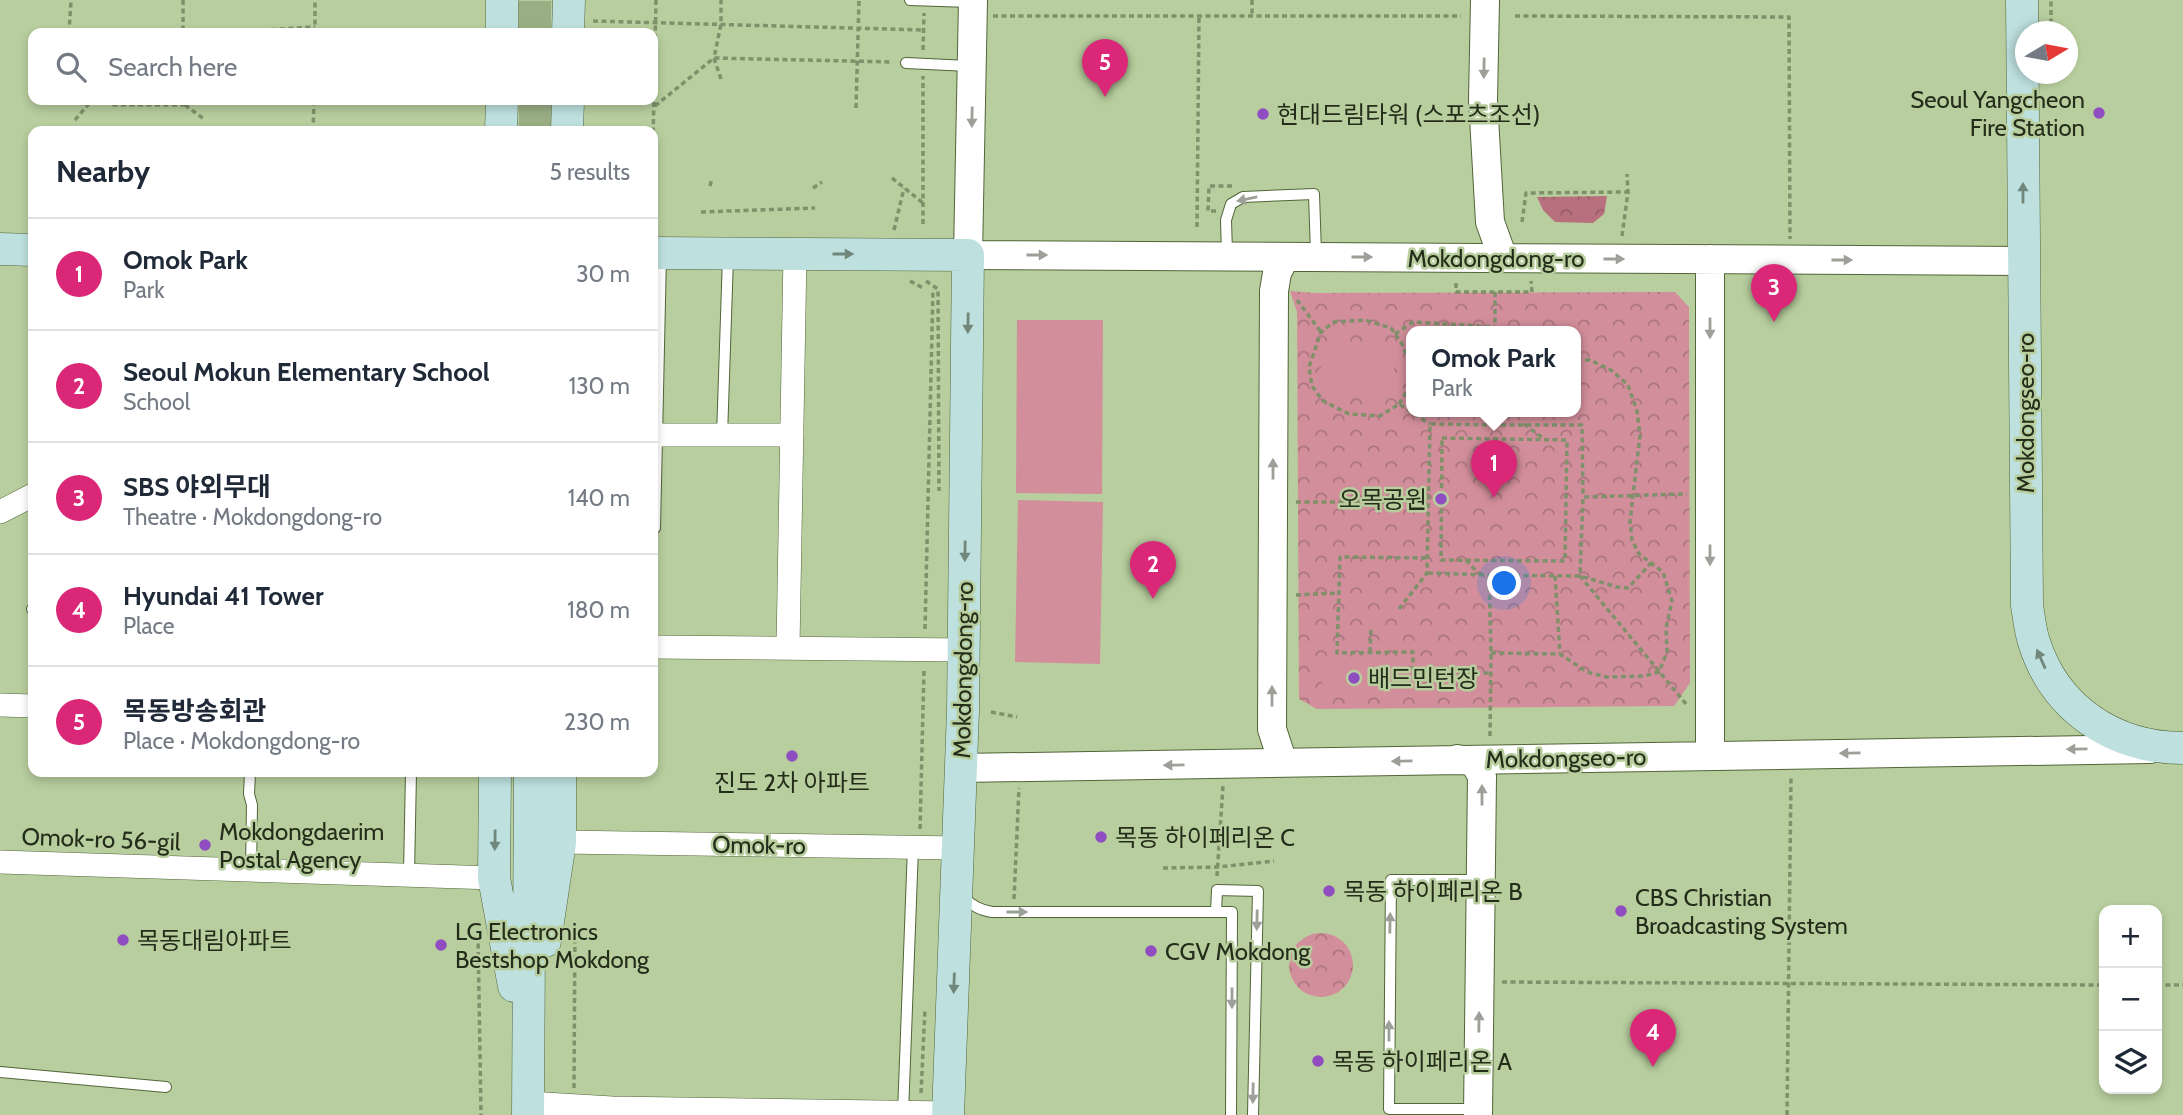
<!DOCTYPE html>
<meta charset="utf-8">
<style>
body{margin:0;font-family:Cabin,"Noto Sans KR",sans-serif;background:#f6f6f7;color:#1f2937}
.controls{position:absolute;right:21px;bottom:21px;display:grid;overflow:hidden;border-radius:14px;box-shadow:0 4px 10px #0003}
.controls button{width:63px;height:63px;display:grid;place-items:center;padding:0;border:0;border-bottom:2px solid #e0e1e3;background:#fff;color:#1f2937;font:35px sans-serif}
.compass{position:absolute;left:2015px;top:21px;width:63px;height:63px;border-radius:50%;background:#fff;box-shadow:0 4px 10px #0003;rotate:80deg}
.you{position:absolute;left:1505px;top:584px;width:24px;height:24px;margin:-18px;border:5px solid #fff;border-radius:50%;background:#1a73e8;box-shadow:0 0 0 10px #1a73e833}
.badge{display:grid;place-items:center;width:46px;height:46px;border-radius:50%;background:#db2777;color:#fff;font-size:23px;font-weight:700}
.pin{position:absolute;translate:-50% -58px;filter:drop-shadow(0 2px 4px #0008)}
.pin::after{content:'';position:absolute;top:37px;width:24px;height:21px;background:inherit;clip-path:polygon(0 0,100% 0,50% 100%)}
.popup{position:absolute;left:1406px;top:326px;width:175px;height:91px;box-sizing:border-box;display:grid;place-content:center;border-radius:14px;background:#fff;filter:drop-shadow(0 2px 5px #0005);font-size:23px;white-space:nowrap;color:#747a83}
.popup b{font-size:26px;color:#1f2937}
.popup::after{content:'';position:absolute;left:50%;top:100%;margin-left:-14px;border:14px solid transparent;border-top-color:#fff}
.list{margin:0;padding:0;list-style:none}
h2{display:flex;justify-content:space-between;align-items:center;height:91px;margin:0;padding:0 28px;font-size:30px}
h2 small{font-size:23px;font-weight:400;color:#747a83}
.list li{display:grid;grid-template-columns:46px 1fr auto;gap:21px;align-items:center;box-sizing:border-box;height:112px;padding:0 28px;border-top:2px solid #e0e1e3}
.list b{display:block;font-size:26px;white-space:nowrap}
.list p{margin:0;font-size:23px;white-space:nowrap;color:#747a83}
.list em{font-size:23px;font-style:normal;color:#747a83}
.icon{flex:none;width:38px;height:38px;fill:none;stroke:currentColor;stroke-width:2;stroke-linecap:round;stroke-linejoin:round}
.map{position:relative;flex:none;width:2183px;height:1115px;overflow:hidden}
.search{position:absolute;background:#fff;box-shadow:0 4px 10px #0003;left:28px;top:28px;width:630px;height:77px;display:flex;align-items:center;gap:18px;box-sizing:border-box;padding:0 24px;border-radius:14px;color:#747a83;font-size:26px}
.panel{position:absolute;background:#fff;box-shadow:0 4px 10px #0003;left:28px;top:126px;width:630px;height:651px;border-radius:14px}
.map>svg:first-child{display:block}
</style>
<div class="map">
<svg width="2183" height="1115" viewBox="0 0 2183 1115">
<defs>
<pattern id="forest-crowns" width="20" height="18" patternUnits="userSpaceOnUse" patternTransform="scale(1.75)"><rect width="20" height="18" fill="#b9707e"/><path d="M2 6a3 3 0 1 1 6 0M12 15a3 3 0 1 1 6 0" fill="none" stroke="#965c66"/></pattern>
<pattern id="park-crowns" width="20" height="18" patternUnits="userSpaceOnUse" patternTransform="scale(1.75)"><rect width="20" height="18" fill="#d28f9b"/><path d="M2 6a3 3 0 1 1 6 0M12 15a3 3 0 1 1 6 0" fill="none" stroke="#aa757e"/></pattern>
</defs>
<rect width="100%" height="100%" fill="#b8ce9e"/>
<path fill="url(#forest-crowns)" d="M1607,196l-3,18 -11,9 -38,-1 -12,-12 -6,-13z"/>
<path fill="url(#park-crowns)" fill-rule="evenodd" d="M1290,291l24,2 361,-1 14,15 1,376 -16,23 -357,3 -18,-10 -2,-387zM1412,332h164v80h-164z
M1289 965a32 32 0 1 1 64 0a32 32 0 1 1-64 0Z"/>
<path fill="#d28f9b" d="M1017,320h86l-1,174 -86,-1z
M1321,347h73v42h-73z
M1018,500l85,2 -3,162 -85,-2z
M1385,659v38h-62l-1,-37z"/>
<g fill="none" stroke-linecap="round" stroke-linejoin="round">
<path stroke="#9aae84" stroke-width="32" stroke-dasharray="32 16" stroke-linecap="butt" d="M535,33v-33
M535,131v-31"/>
<g stroke="#526539" stroke-width="12">
<path id="service" d="M910,0l60,2
M906,63l63,3
M1227,254l-1,-34 5,-16 12,-7 71,-3 2,60
M722,436l6,-179
M655,528l6,-273
M32,609h1
M250,772l-1,22 3,11 -1,65
M409,874l2,-102
M963,896c9,10 17,14 29,16h240l-1,203
M1216,912l1,-22 41,1 -5,224
M0,1072l166,15
M1478,1109h-89l2,-229h88
M903,1114l10,-267"/>
</g>
<g stroke="#526539" stroke-width="24">
<path id="minor" d="M653,435h139
M0,512l33,-17
M653,647l312,3
M788,647l7,-393
M0,705l33,1
M560,842l399,6
M0,862l494,16
M528,1103l84,5 337,5"/>
</g>
<g stroke="#526539" stroke-width="30">
<path id="tertiary" d="M973,0l-5,255 1056,6
M1485,0l-2,100 7,122 13,36
M1710,755v-496
M1457,759l17,3 8,14 -4,339
M1283,763l-11,-34 2,-438 3,-18 8,-16
M962,768l1188,-19"/>
</g>
<g stroke="#526539" stroke-width="33">
<path id="secondary" d="M2022,0l5,605c2,12 3,25 7,37 21,67 80,106 149,106
M502,33v-33
M568,33l1,-33
M501,131l1,-31
M567,131l1,-31
M0,249l33,1
M653,253l315,2 -5,456 -15,404
M495,772l-1,106 20,108
M545,941l15,-99v-70
M528,1115l2,-343"/>
</g>
<path stroke="#7f906b" stroke-width="3.5" stroke-dasharray="5 3.5" stroke-linecap="butt" d="M183,0v33
M1252,0v17
M993,16h468
M1515,16l274,1 1,222
M593,21l331,9
M2051,32v-32
M69,33l2,-33
M212,33l103,-6
M315,33v-33
M923,50l1,-37
M721,79l-7,-21 7,-34v-24
M106,100l5,5h74v-5
M185,105l19,14
M655,106l59,-48 179,4
M856,108l3,-108
M75,120l17,-20
M313,131l1,-31
M653,141l3,-141
M892,178l31,25
M710,186l2,-8
M813,188l9,-6
M1216,211h-8l1,-25h25
M701,212l114,-4
M1522,222l4,-29 102,-1
M923,224v-148
M1197,227l2,-211
M894,230l10,-42
M1622,236l6,-44 -1,-18
M910,281l13,7
M926,281l12,8 1,202
M1456,283v9h76l-1,-11
M1495,292v40
M1297,300l24,32
M1395,334l18,-12 82,5
M1406,354l-4,-10 -11,-16 -26,-8 -31,2 -13,10 -12,35 3,19 11,15 26,13 31,2 19,-12 31,20
M1399,404l10,-16
M1497,412v13h85l1,72
M1524,424l19,14
M1442,438l125,2 -2,121 -124,-1z
M1296,502h131
M1426,558l-86,-1 -3,96 76,-1v20l77,1
M1466,560l13,14
M1428,573l61,2
M1555,576l5,78
M1296,595l43,-2
M1399,609l28,-36 3,-149 67,1
M925,629l8,-340
M1370,652l1,-24
M1491,653l69,1 27,18 20,5 37,-1 15,-4 8,-20 -1,-24 6,-27 -9,-29 -24,-18 -7,-14 -2,-18 10,-87 -3,-24 -9,-26 -17,-15 -21,-10h-14
M1686,704l-106,-128 3,-79 104,-3
M991,712l26,5
M1490,736l1,-83 -2,-78 91,1 37,11 11,1 23,-25
M920,829l4,-160
M1163,868l55,-1 56,-6
M1217,876l6,-90
M1014,899l5,-111
M478,935l3,180
M1502,982l602,3
M2157,985h26
M574,1088l1,-167
M921,1093l4,-84
M1787,1115l4,-338"/>
<use href="#service" stroke="#fff" stroke-width="10"/>
<use href="#minor" stroke="#fff" stroke-width="23"/>
<use href="#tertiary" stroke="#fff" stroke-width="28"/>
<use href="#secondary" stroke="#bee1df" stroke-width="32"/>
</g>
<defs><path id="oneway-solid" d="M-6-.8H1V-3.2L6.5 0L1 3.2V.8H-6Z" transform="scale(1.75)"/></defs>
<g fill="#9ca098">
<use href="#oneway-solid" transform="translate(1484 68) rotate(91)"/>
<use href="#oneway-solid" transform="translate(972 117) rotate(91)"/>
<use href="#oneway-solid" transform="translate(1247 199) rotate(168)"/>
<use href="#oneway-solid" transform="translate(1037 255)"/>
<use href="#oneway-solid" transform="translate(1362 257)"/>
<use href="#oneway-solid" transform="translate(1614 259)"/>
<use href="#oneway-solid" transform="translate(1842 260)"/>
<use href="#oneway-solid" transform="translate(1710 328) rotate(90)"/>
<use href="#oneway-solid" transform="translate(1273 469) rotate(-90)"/>
<use href="#oneway-solid" transform="translate(1710 555) rotate(90)"/>
<use href="#oneway-solid" transform="translate(1272 696) rotate(-90)"/>
<use href="#oneway-solid" transform="translate(2077 749) rotate(179)"/>
<use href="#oneway-solid" transform="translate(1850 753) rotate(179)"/>
<use href="#oneway-solid" transform="translate(1402 761) rotate(179)"/>
<use href="#oneway-solid" transform="translate(1174 765) rotate(179)"/>
<use href="#oneway-solid" transform="translate(1482 795) rotate(-90)"/>
<use href="#oneway-solid" transform="translate(1017 912)"/>
<use href="#oneway-solid" transform="translate(1257 920) rotate(91)"/>
<use href="#oneway-solid" transform="translate(1390 923) rotate(-89)"/>
<use href="#oneway-solid" transform="translate(1232 998) rotate(90)"/>
<use href="#oneway-solid" transform="translate(1479 1022) rotate(-89)"/>
<use href="#oneway-solid" transform="translate(1389 1031) rotate(-90)"/>
<use href="#oneway-solid" transform="translate(1253 1093) rotate(91)"/>
</g>
<g fill="#71877c">
<use href="#oneway-solid" transform="translate(2023 193) rotate(-90)"/>
<use href="#oneway-solid" transform="translate(843 254)"/>
<use href="#oneway-solid" transform="translate(968 323) rotate(91)"/>
<use href="#oneway-solid" transform="translate(965 551) rotate(91)"/>
<use href="#oneway-solid" transform="translate(2041 659) rotate(-114)"/>
<use href="#oneway-solid" transform="translate(495 840) rotate(91)"/>
<use href="#oneway-solid" transform="translate(954 983) rotate(92)"/>
</g>
<g fill="#904dc1" stroke="#b8ce9e" stroke-width="2.5">
<circle cx="2099" cy="113" r="7"/>
<circle cx="1263" cy="114" r="7"/>
<circle cx="1441" cy="499" r="7"/>
<circle cx="1354" cy="678" r="7"/>
<circle cx="792" cy="756" r="7"/>
<circle cx="1101" cy="837" r="7"/>
<circle cx="205" cy="845" r="7"/>
<circle cx="1329" cy="891" r="7"/>
<circle cx="1621" cy="911" r="7"/>
<circle cx="123" cy="940" r="7"/>
<circle cx="441" cy="945" r="7"/>
<circle cx="1151" cy="951" r="7"/>
<circle cx="1318" cy="1061" r="7"/>
</g>
<g text-anchor="middle" dominant-baseline="central" stroke-width="5" stroke-linejoin="round" paint-order="stroke">
<g font-size="24" fill="#242d1a" stroke="#b8ce9e" text-anchor="start">
<text x="2085" y="99" text-anchor="end">Seoul Yangcheon<tspan x="2085" dy="28">Fire Station</tspan></text>
<text x="1277" y="114">현대드림타워 (스포츠조선)</text>
<text x="1427" y="499" text-anchor="end">오목공원</text>
<text x="1368" y="678">배드민턴장</text>
<text x="792" y="782" text-anchor="middle">진도 2차 아파트</text>
<text x="219" y="831">Mokdongdaerim<tspan x="219" dy="28">Postal Agency</tspan></text>
<text x="1115" y="837">목동 하이페리온 C</text>
<text x="1343" y="891">목동 하이페리온 B</text>
<text x="1635" y="897">CBS Christian<tspan x="1635" dy="28">Broadcasting System</tspan></text>
<text x="455" y="931">LG Electronics<tspan x="455" dy="28">Bestshop Mokdong</tspan></text>
<text x="137" y="940">목동대림아파트</text>
<text x="1165" y="951">CGV Mokdong</text>
<text x="1332" y="1061">목동 하이페리온 A</text>
</g>
<g font-size="24" fill="#242d1a" stroke="#b8ce9e">
<text x="1496" y="258">Mokdongdong-ro</text>
<text transform="translate(2025 413) rotate(-90)">Mokdongseo-ro</text>
<text transform="translate(963 670) rotate(-89)">Mokdongdong-ro</text>
<text transform="translate(1566 758) rotate(-1)">Mokdongseo-ro</text>
<text transform="translate(101 839) rotate(2)">Omok-ro 56-gil</text>
<text transform="translate(759 845) rotate(1)">Omok-ro</text>
</g>
</g>
</svg>
<div class="controls">
<button>+</button>
<button>−</button>
<button><svg class="icon" aria-label="layers" viewBox="0 0 24 24"><path d="M12 4l9 5-9 5-9-5zM3 14l9 5 9-5"/></svg></button>
</div>
<svg class="compass" viewBox="-18 -18 36 36"><path d="M0-13l5 13h-10z" fill="#e53935"/><path d="M0 13l5-13h-10z" fill="#747a83"/></svg>
<div class="you"></div>
<div class="pin badge" style="left:1494px;top:498px">1</div>
<div class="popup"><b>Omok Park</b>Park</div>
<div class="pin badge" style="left:1153px;top:599px">2</div>
<div class="pin badge" style="left:1774px;top:322px">3</div>
<div class="pin badge" style="left:1653px;top:1067px">4</div>
<div class="pin badge" style="left:1105px;top:97px">5</div>
<div class="search"><svg class="icon" aria-label="search" viewBox="0 0 24 24"><circle cx="10" cy="10" r="6"/><path d="M15 15l6 6"/></svg>Search here</div>
<section class="panel">
<h2>Nearby<small>5 results</small></h2>
<ul class="list">
<li><span class="badge">1</span><div><b>Omok Park</b><p>Park</p></div><em>30 m</em></li>
<li><span class="badge">2</span><div><b>Seoul Mokun Elementary School</b><p>School</p></div><em>130 m</em></li>
<li><span class="badge">3</span><div><b>SBS 야외무대</b><p>Theatre · Mokdongdong-ro</p></div><em>140 m</em></li>
<li><span class="badge">4</span><div><b>Hyundai 41 Tower</b><p>Place</p></div><em>180 m</em></li>
<li><span class="badge">5</span><div><b>목동방송회관</b><p>Place · Mokdongdong-ro</p></div><em>230 m</em></li>
</ul>
</section>
</div>
